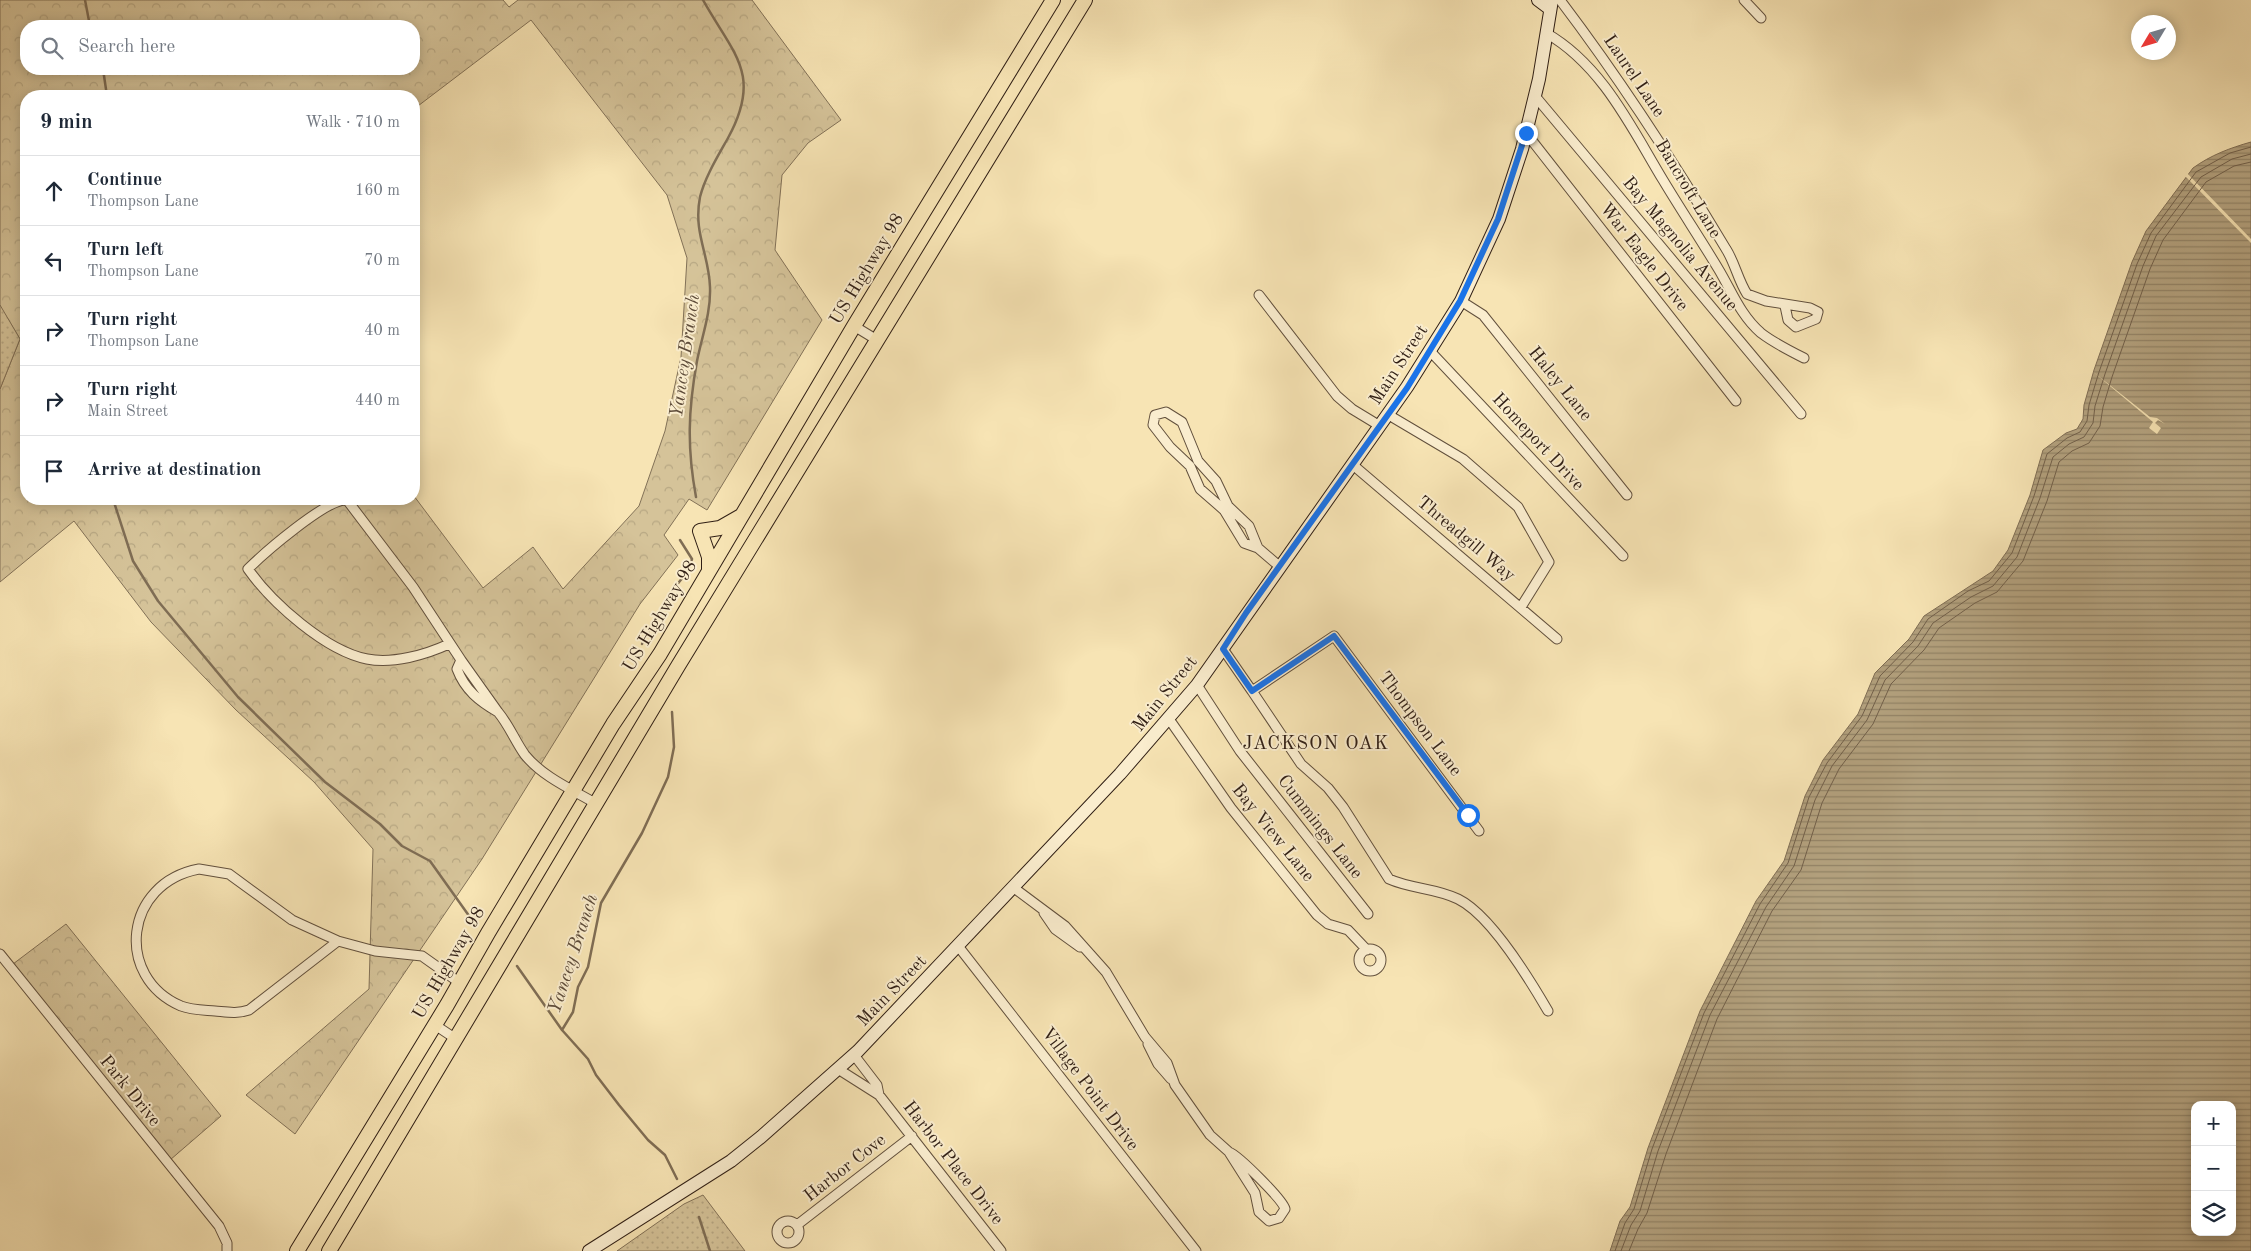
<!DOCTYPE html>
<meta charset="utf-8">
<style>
body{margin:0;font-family:"Old Standard TT",serif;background:#f2f2f3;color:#1f2937}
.controls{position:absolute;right:15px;bottom:15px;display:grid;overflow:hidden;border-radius:10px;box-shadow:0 2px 12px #0003}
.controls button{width:45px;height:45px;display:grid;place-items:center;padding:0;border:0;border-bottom:1px solid #e0e1e3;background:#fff;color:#1f2937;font:25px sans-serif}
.compass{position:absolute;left:2131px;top:15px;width:45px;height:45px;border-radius:50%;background:#fff;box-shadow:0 2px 12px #0003;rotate:232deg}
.stop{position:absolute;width:15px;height:15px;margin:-11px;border:4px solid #1a73e8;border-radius:50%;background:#fff}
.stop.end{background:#1a73e8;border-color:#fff;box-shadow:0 1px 5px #0008}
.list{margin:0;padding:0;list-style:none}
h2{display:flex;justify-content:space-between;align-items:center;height:65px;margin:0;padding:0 20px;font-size:21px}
h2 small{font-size:16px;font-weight:400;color:#747a83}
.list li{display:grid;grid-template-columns:32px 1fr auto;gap:15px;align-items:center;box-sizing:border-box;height:70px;padding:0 20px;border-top:1px solid #e0e1e3}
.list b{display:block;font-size:19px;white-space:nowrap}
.list p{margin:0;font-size:16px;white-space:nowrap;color:#747a83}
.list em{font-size:16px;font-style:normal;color:#747a83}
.icon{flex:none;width:28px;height:28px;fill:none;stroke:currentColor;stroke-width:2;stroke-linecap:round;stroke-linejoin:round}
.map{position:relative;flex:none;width:2251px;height:1251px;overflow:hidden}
.search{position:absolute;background:#fff;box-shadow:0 2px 12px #0003;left:20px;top:20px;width:400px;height:55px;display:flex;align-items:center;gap:12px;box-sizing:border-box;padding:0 18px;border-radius:20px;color:#747a83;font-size:19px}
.panel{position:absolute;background:#fff;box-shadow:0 2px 12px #0003;left:20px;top:90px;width:400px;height:415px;border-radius:20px}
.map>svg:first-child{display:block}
</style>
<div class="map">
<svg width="2251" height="1251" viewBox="0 0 2251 1251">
<defs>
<pattern id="forest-crowns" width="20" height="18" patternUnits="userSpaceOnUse" patternTransform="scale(1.25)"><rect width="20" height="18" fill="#d5c399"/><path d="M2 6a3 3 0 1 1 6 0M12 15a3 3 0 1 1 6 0" fill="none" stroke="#b7a783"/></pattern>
<pattern id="park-dots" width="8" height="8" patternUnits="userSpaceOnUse" patternTransform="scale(1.25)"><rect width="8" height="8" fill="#d5c399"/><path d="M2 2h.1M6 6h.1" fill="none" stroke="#b7a783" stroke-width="1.8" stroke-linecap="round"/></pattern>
<pattern id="water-rules" width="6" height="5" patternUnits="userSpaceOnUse" patternTransform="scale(1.25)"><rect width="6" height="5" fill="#b3a17e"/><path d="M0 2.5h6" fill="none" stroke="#928366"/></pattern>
</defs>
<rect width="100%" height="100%" fill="#f7e4b4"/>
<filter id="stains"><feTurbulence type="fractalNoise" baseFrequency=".004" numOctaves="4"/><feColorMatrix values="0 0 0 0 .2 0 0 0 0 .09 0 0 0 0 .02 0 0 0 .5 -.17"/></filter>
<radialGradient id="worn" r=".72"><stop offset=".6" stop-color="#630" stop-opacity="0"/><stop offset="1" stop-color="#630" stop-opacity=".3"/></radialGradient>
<path fill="url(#forest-crowns)" stroke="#827157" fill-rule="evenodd" d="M0,0h503l6,7 9,-7h234l89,120 -33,23 -26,32 -7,75 47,70 -115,190 -18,-11 -25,36 14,20 -38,49 -158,255 -187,275 -49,-39 123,-106 4,-140 -59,-67 -78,-72 -85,-88 -77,-101 -74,61v-193l20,-50 -20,-33zM531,20l136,175 20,63 -6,99 -16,74 -26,75 -76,83 -30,-42 -50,41 -69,-92v3h-388v-403h388v13zM26,26h388v43h-388z
M66,924l155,192 -51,44 -157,-196z"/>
<path fill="url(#park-dots)" stroke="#827157" d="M0,305l20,34 -20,50z
M703,1195l42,56h-128l67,-47z"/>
<path fill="url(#water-rules)" stroke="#7f6d54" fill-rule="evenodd" d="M2251,142v1109h-641l10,-30 10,-14 18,-59 52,-137 56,-110 28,-40 21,-65 18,-36 35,-46 17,-41 34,-34 15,-23 69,-45 15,-21 22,-55 13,-45 23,-17 11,-4 6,-10 1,-14 10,-35 38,-108 14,-31 47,-63c18,-13 37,-20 58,-26zM2195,1105h37v127h-37z"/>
<path fill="#f7e4b4" d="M2186,172l65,67v4l-67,-68z
M2092,371l58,46 7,1 8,6 -7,-4 -3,3 6,5 -4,6 -8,-6 4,-6z"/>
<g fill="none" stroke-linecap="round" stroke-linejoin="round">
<path stroke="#72604a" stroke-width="1" d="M1615,1251l10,-28 9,-14 18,-60 52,-136 56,-109 28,-41 21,-66 18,-34 35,-47 18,-40 33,-34 15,-23 40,-28 21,-10 23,-28 22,-57 13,-42 20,-16 13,-6 7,-11 2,-16 10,-33 38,-108 14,-31 45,-61 34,-19 21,-6
M1621,1251l10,-26 9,-14 18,-60 52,-136 56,-108 28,-41 21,-66 17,-34 35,-46 18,-40 33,-34 15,-23 38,-26 22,-11 24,-29 23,-59 13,-41 16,-13 15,-7 9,-14 2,-17 10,-32 38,-108 13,-30 45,-59 31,-18 19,-5
M1629,1251l9,-22 9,-16 19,-59 51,-135 55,-108 29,-41 21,-67 17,-34 34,-45 18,-40 33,-34 15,-22 36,-25 22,-11 26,-31 24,-60 12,-39 13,-11 17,-8 11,-17 3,-19 9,-30 38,-108 13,-29 43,-58 28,-16 17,-4"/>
<path stroke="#7f6d54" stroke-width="2.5" d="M85,0l5,26
M103,69l4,27
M696,497c-9,-49 -8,-86 1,-136 5,-25 14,-48 13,-74 -1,-33 -17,-54 -10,-90 5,-20 18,-41 28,-59 35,-64 5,-84 -25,-138
M113,499l20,62 25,40 80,96 87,85 55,42 22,22 28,15 42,59
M642,644l29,-52 17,-21 4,-12 -12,-19
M672,712l2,35 -6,30 -26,56 -41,70 -13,64 -10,20 -5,25 -11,18 26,29 8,16 23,30 29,35 17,15 12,24
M517,966l45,64
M699,1217l11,34"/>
<g stroke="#62503d" stroke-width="11">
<path id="street" d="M1560,0c60,79 115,164 166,249 9,14 12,31 21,45l19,7 44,7 8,4 -2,7 -20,8 -8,-7 -3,-14
M1744,0l17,18
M1546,33c56,32 85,94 117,147 18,30 38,60 56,90 13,22 22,46 42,63 13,10 29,18 43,25
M1535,96l266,318
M1526,133l210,268
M1259,295l78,101 15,13 28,17
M1461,301l22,14 144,180
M854,326l23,14
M1430,351l193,205
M1387,414l76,45 55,48 31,55 -28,45
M1353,465l204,174
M1258,548l-9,-22 -21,-20 -12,-25 -18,-20 -16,-39 -16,-10 -11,3 -2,10 17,22 20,19 10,23 24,21 20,33 14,5 21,18
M449,644c-24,11 -56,20 -82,15 -41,-8 -95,-56 -119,-90 15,-15 79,-71 99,-69l66,87 48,73
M1223,649l29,42 82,-55 145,195
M461,660l37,52c-19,-11 -33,-22 -41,-43z
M1197,685l43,66 128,163
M1252,691l49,73 27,24 15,19 46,72c22,10 47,9 69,20 33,16 72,81 90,112
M498,712c11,13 17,29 27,43 18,22 46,34 70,48
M1169,719l62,89 86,107 11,9 20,6 19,20
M199,869l30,5 63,46 46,21 -89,69c-12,4 -22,2 -34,1 -11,-1 -24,-1 -34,-5 -67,-29 -57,-123 18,-137z
M1014,888l51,38 41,46 39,65 22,26 8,22 35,50 19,17
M1044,913l11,16 25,18
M338,941l37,10 47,5 38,27
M958,946l238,305
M1359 960a11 11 0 1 1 22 0a11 11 0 1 1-22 0Z
M0,954l219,272 8,17v8
M435,1025l21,14
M1148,1044l10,20 13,15
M854,1055l23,30 2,10 122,156
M838,1069l41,26
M1229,1152c10,4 54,48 56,57l-6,9 -10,3 -10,-9 -4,-19z
M777 1232a11 11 0 1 1 22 0a11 11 0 1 1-22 0Z
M797,1225l115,-89"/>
</g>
<g stroke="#301f15" stroke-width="14">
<path id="secondary" d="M1538,0l12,9
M589,1251l142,-90 30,-24 97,-86 262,-277 77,-89 210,-298 54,-86 38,-82 23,-70 17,-70 13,-79"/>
</g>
<g stroke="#301f15" stroke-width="16">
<path id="primary" d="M709,571v-14l-9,-26 20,-3 21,-12
M297,1251l150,-246 41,-72 125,-209 47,-70 194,-328 199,-326
M329,1251l349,-585 407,-666"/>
</g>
<use href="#street" stroke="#faedce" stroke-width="9"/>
<use href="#secondary" stroke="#faedce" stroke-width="12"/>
<use href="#primary" stroke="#f7e4b4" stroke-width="14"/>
</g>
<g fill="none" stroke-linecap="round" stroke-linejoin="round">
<path stroke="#1a73e8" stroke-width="6" d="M1468,815l-134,-179 -82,55 -29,-42 23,-36 161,-225 53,-87 38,-82 28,-86"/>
</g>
<g text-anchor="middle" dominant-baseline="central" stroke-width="4" stroke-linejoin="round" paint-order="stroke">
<g font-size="18" fill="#301f15" stroke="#faedce">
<text transform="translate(1634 76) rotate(56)">Laurel Lane</text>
<text transform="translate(1688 189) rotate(59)">Bancroft Lane</text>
<text transform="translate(1680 244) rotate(50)">Bay Magnolia Avenue</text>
<text transform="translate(1644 257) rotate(52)">War Eagle Drive</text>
<text transform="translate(867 269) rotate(-59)">US Highway 98</text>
<text transform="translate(1399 365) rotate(-57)">Main Street</text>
<text transform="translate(1560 384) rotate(51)">Haley Lane</text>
<text transform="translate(1538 442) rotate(47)">Homeport Drive</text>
<text transform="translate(1466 539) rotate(40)">Threadgill Way</text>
<text transform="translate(660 616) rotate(-59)">US Highway 98</text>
<text transform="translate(1165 694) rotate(-51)">Main Street</text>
<text transform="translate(1420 724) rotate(53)">Thompson Lane</text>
<text transform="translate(1320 827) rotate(52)">Cummings Lane</text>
<text transform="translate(1273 833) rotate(51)">Bay View Lane</text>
<text transform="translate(449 963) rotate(-60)">US Highway 98</text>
<text transform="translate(892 991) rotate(-46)">Main Street</text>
<text transform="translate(1090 1089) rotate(53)">Village Point Drive</text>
<text transform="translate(130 1091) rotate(51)">Park Drive</text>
<text transform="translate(953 1163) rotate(52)">Harbor Place Drive</text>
<text transform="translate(845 1168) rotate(-38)">Harbor Cove</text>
</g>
<g font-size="19" font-style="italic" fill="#5e4c3a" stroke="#faedce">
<text transform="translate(686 356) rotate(-82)">Yancey Branch</text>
<text transform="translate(574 954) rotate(-72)">Yancey Branch</text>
</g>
<g font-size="19" letter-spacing="1" fill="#301f15" stroke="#faedce">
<text x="1316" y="744">JACKSON OAK</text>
</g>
</g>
<rect width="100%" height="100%" filter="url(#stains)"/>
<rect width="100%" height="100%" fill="url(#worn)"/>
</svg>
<div class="controls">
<button>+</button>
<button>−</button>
<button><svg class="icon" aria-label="layers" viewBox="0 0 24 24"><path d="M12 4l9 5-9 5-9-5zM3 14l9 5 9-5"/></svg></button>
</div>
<svg class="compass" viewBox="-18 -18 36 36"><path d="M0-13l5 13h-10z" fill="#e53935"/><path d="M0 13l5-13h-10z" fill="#747a83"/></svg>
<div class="stop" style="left:1468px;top:815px"></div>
<div class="stop end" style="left:1526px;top:133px"></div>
<div class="search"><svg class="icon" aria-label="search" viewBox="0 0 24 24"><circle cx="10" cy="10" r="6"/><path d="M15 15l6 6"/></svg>Search here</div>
<section class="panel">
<h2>9 min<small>Walk · 710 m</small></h2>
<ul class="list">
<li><svg class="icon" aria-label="ahead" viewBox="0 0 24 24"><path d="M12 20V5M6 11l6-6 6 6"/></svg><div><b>Continue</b><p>Thompson Lane</p></div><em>160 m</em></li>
<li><svg class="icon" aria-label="left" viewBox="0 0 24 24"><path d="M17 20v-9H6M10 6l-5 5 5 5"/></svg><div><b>Turn left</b><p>Thompson Lane</p></div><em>70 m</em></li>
<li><svg class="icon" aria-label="right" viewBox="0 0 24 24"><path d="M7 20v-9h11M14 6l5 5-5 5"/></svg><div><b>Turn right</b><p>Thompson Lane</p></div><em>40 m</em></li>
<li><svg class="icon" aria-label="right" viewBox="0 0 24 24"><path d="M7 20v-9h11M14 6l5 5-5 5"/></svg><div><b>Turn right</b><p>Main Street</p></div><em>440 m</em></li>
<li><svg class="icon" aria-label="arrive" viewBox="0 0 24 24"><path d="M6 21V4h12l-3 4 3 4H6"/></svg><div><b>Arrive at destination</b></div></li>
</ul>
</section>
</div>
